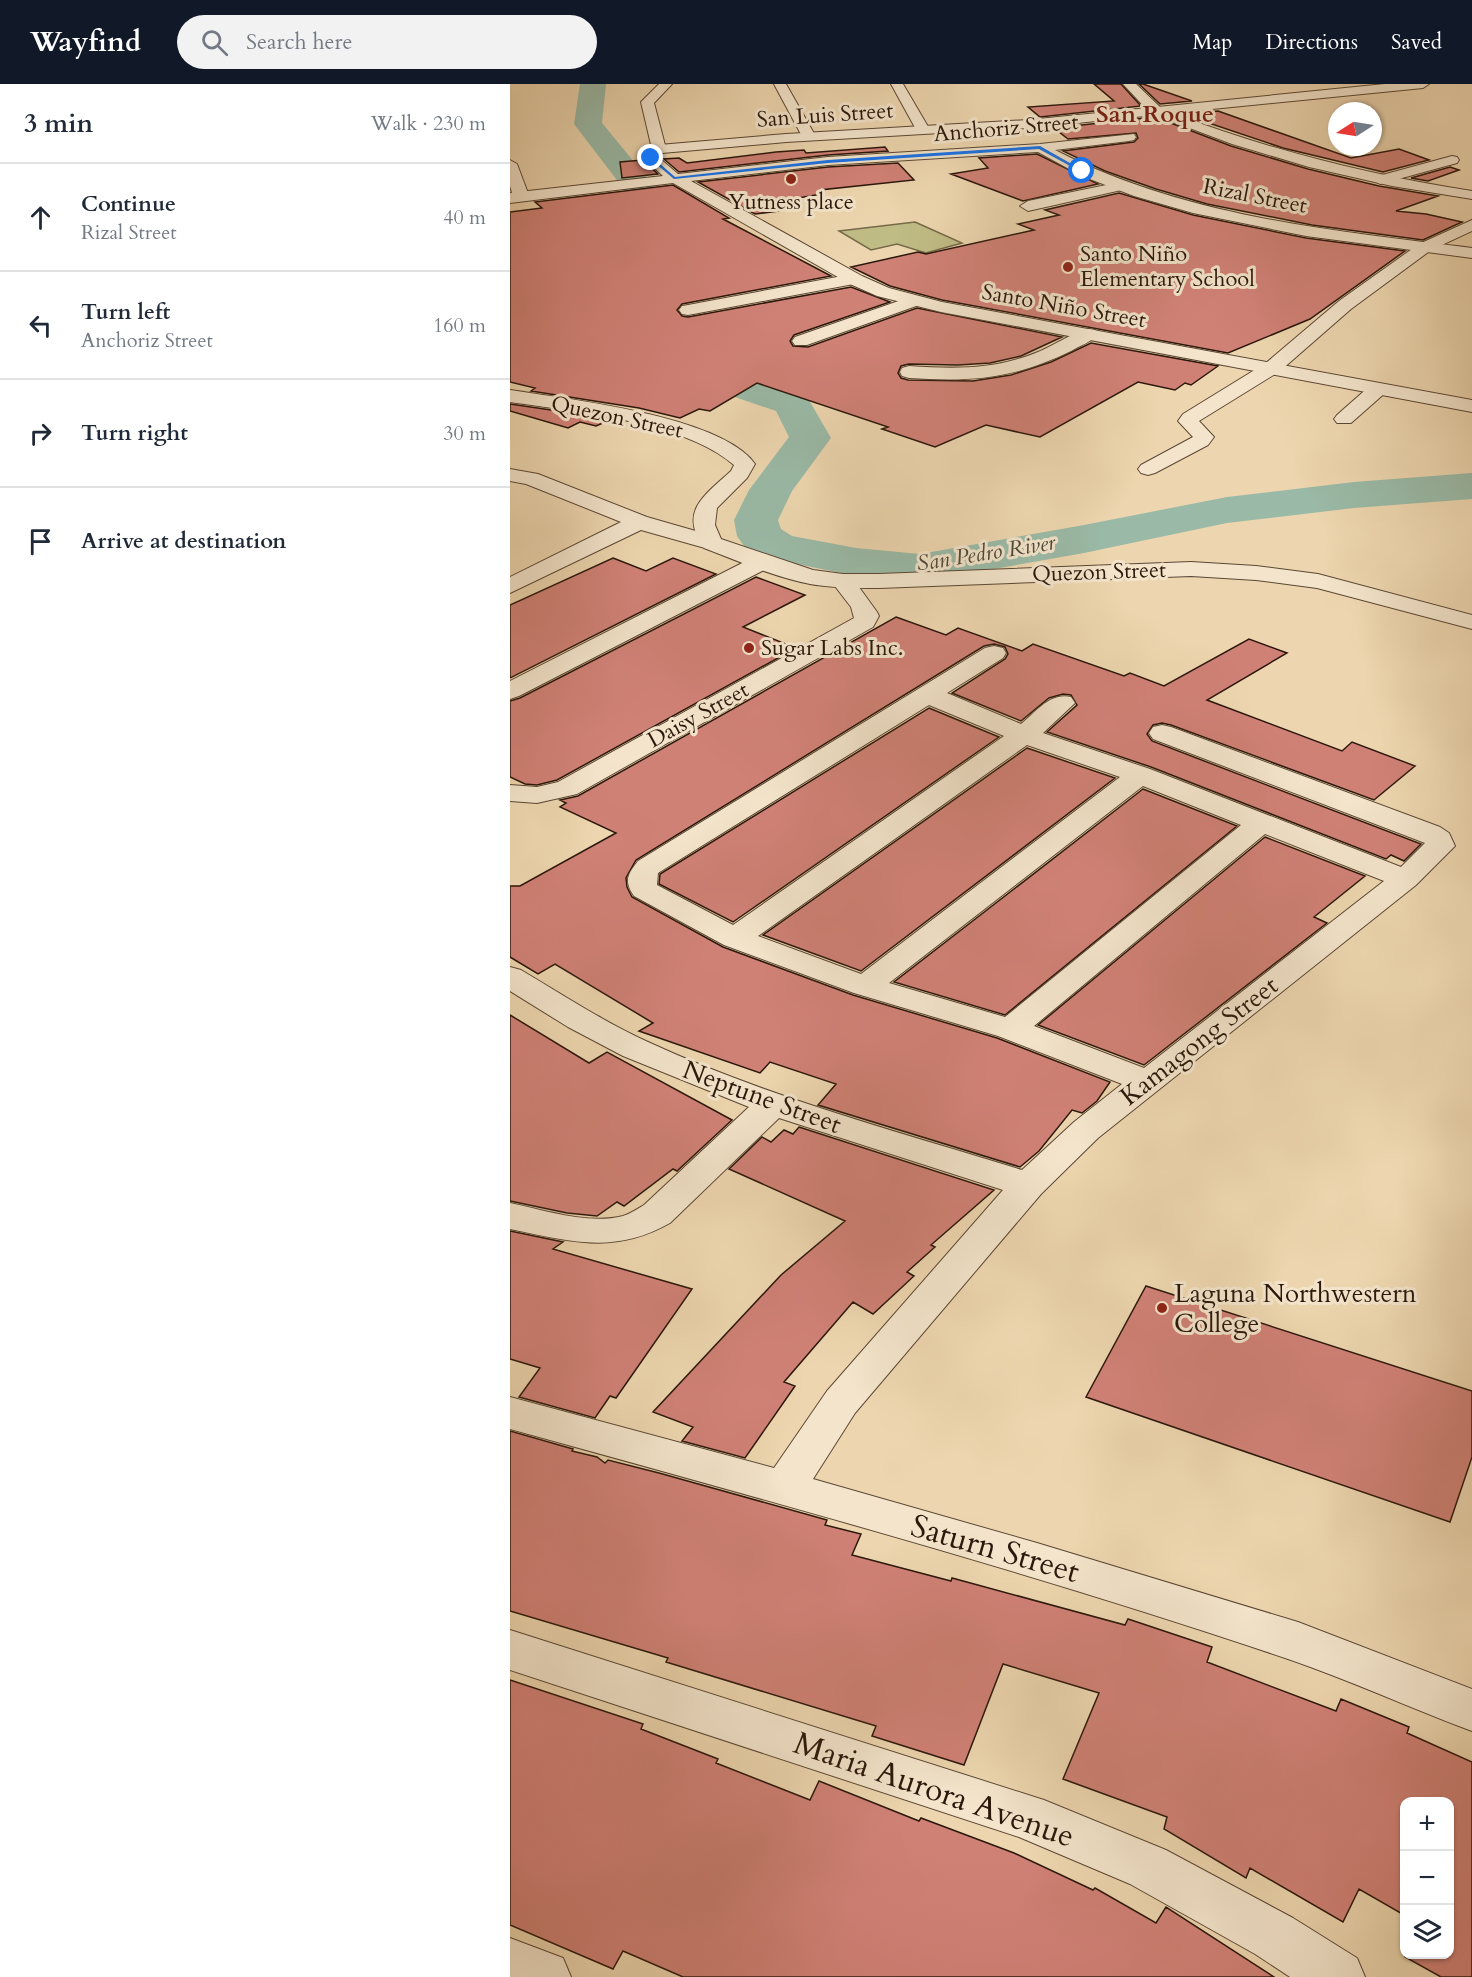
<!DOCTYPE html>
<meta charset="utf-8">
<style>
body{margin:0;font-family:Cardo,serif;background:#f2f2f3;color:#1f2937}
.controls{position:absolute;right:18px;bottom:18px;display:grid;overflow:hidden;border-radius:12px;box-shadow:0 2px 4px #0004}
.controls button{width:54px;height:54px;display:grid;place-items:center;padding:0;border:0;border-bottom:2px solid #e0e1e3;background:#fff;color:#1f2937;font:30px sans-serif}
.compass{position:absolute;left:818px;top:18px;width:54px;height:54px;border-radius:50%;background:#fff;box-shadow:0 2px 4px #0004;rotate:258deg}
.stop{position:absolute;width:18px;height:18px;margin:-14px;border:4px solid #1a73e8;border-radius:50%;background:#fff}
.stop.end{background:#1a73e8;border-color:#fff;box-shadow:0 2px 6px #0008}
.list{margin:0;padding:0;list-style:none}
h2{display:flex;justify-content:space-between;align-items:center;height:78px;margin:0;padding:0 24px;font-size:26px}
h2 small{font-size:20px;font-weight:400;color:#747a83}
.list li{display:grid;grid-template-columns:39px 1fr auto;gap:18px;align-items:center;box-sizing:border-box;height:108px;padding:0 24px;border-top:2px solid #e0e1e3}
.list b{display:block;font-size:22px;white-space:nowrap}
.list p{margin:0;font-size:20px;white-space:nowrap;color:#747a83}
.list em{font-size:20px;font-style:normal;color:#747a83}
.icon{flex:none;width:33px;height:33px;fill:none;stroke:currentColor;stroke-width:2;stroke-linecap:round;stroke-linejoin:round}
.map{position:relative;flex:none;width:962px;height:1893px;overflow:hidden}
header{display:flex;align-items:center;gap:36px;box-sizing:border-box;height:84px;padding:0 30px;background:#111827;color:#fff}
header strong{font-size:28px}
nav{display:flex;gap:33px;margin-inline-start:auto;font-size:21px}
.search{width:420px;height:54px;background:#f2f2f3;display:flex;align-items:center;gap:15px;box-sizing:border-box;padding:0 21px;border-radius:33px;color:#747a83;font-size:22px}
main{display:flex}
aside{flex:1;background:#fff}
.map>svg:first-child{display:block}
</style>
<header>
<strong>Wayfind</strong>
<div class="search"><svg class="icon" aria-label="search" viewBox="0 0 24 24"><circle cx="10" cy="10" r="6"/><path d="M15 15l6 6"/></svg>Search here</div>
<nav><a>Map</a><a>Directions</a><a>Saved</a></nav>
</header>
<main>
<aside>
<h2>3 min<small>Walk · 230 m</small></h2>
<ul class="list">
<li><svg class="icon" aria-label="ahead" viewBox="0 0 24 24"><path d="M12 20V5M6 11l6-6 6 6"/></svg><div><b>Continue</b><p>Rizal Street</p></div><em>40 m</em></li>
<li><svg class="icon" aria-label="left" viewBox="0 0 24 24"><path d="M17 20v-9H6M10 6l-5 5 5 5"/></svg><div><b>Turn left</b><p>Anchoriz Street</p></div><em>160 m</em></li>
<li><svg class="icon" aria-label="right" viewBox="0 0 24 24"><path d="M7 20v-9h11M14 6l5 5-5 5"/></svg><div><b>Turn right</b></div><em>30 m</em></li>
<li><svg class="icon" aria-label="arrive" viewBox="0 0 24 24"><path d="M6 21V4h12l-3 4 3 4H6"/></svg><div><b>Arrive at destination</b></div></li>
</ul>
</aside>
<div class="map">
<svg width="962" height="1893" viewBox="0 0 962 1893">
<rect width="100%" height="100%" fill="#edd6af"/>
<filter id="stains"><feTurbulence type="fractalNoise" baseFrequency=".00333" numOctaves="4"/><feColorMatrix values="0 0 0 0 .2 0 0 0 0 .09 0 0 0 0 .02 0 0 0 .5 -.17"/></filter>
<radialGradient id="worn" r=".72"><stop offset=".6" stop-color="#630" stop-opacity="0"/><stop offset="1" stop-color="#630" stop-opacity=".3"/></radialGradient>
<path fill="#c0bc85" stroke="#766a48" stroke-width="1.5" d="M405,138l47,21 -36,10 -29,-9 -26,6 -32,-19z"/>
<g fill="none" stroke-linecap="round" stroke-linejoin="round">
<path fill="#9abaa7" fill-rule="evenodd" d="M70,0h26l-4,39 57,69 18,35 -38,45 -12,3 -12,-3 -5,-7 34,-39 -11,-25 -59,-77z
M147,275l51,4 98,32 25,43 -39,53 -14,29 3,9 11,7 64,12 64,6 164,-29 143,-28 127,-15 118,-9v26l-118,9 -127,15 -143,30 -164,29 -64,-6 -94,-19 -18,-11 -7,-10 -3,-16 15,-30 40,-53 -13,-26 -73,-25 -60,-7 -5,-8 5,-8z"/>
</g>
<path fill="#d08176" stroke="#2b170b" stroke-width="1.5" d="M584,0h27l20,22 -101,11 -12,-10 86,-6z
M629,0h4l49,17 -32,3z
M708,27l133,47 48,-9 30,11 -46,12 -100,-24 -101,-34z
M645,33l76,29 77,23 71,17 59,10 -42,15 30,3 36,8 -39,18 -111,-15 -105,-21 -51,-15 -51,-18 -42,-20 71,-9 4,-4 -2,-5 -68,6 -14,-11z
M375,63l3,4 -60,4 -149,17 -15,-13 15,-1 8,5 89,-11 28,-2 2,3z
M527,70l61,30 -75,17 -72,-27 37,-6 -9,-10z
M133,76l15,14 -36,4 -2,-16z
M388,79l16,17 -94,10 2,4 -54,9 11,8 -24,3 -57,-32 130,-15z
M940,83l9,3 -31,11 -17,-3z
M163,101l56,33 -6,1 108,57 -149,28 -5,6 5,6 6,1 163,-30 39,15 -96,33 -4,6 3,5 15,1 109,-39 145,29 -41,19 -31,7 -32,2 -49,-1 -8,2 -3,7 3,5 7,2 65,1 38,-6 40,-13 40,-19 127,23 -27,19 -6,-2 -10,7 -37,-8 -98,55 -54,-12 -51,22 -53,-18 6,-2 -131,-44 -47,28 -11,-2 -19,9 -41,-10 -108,-17 4,-3 -25,-6v-170l32,-4 -7,-6z
M609,109l74,22 113,23 99,13 -95,68 -82,34 -286,-53 -52,-14 -39,-19 67,-15 8,2 108,-24 -16,-6 41,-9 -14,-5z
M0,320l55,8 45,8 -14,6 -16,-4 -12,6 -58,-17z
M103,474l33,13 27,-13 43,16 -206,104v-73z
M246,493l49,18 -62,32 53,21 -239,132 -20,5 -12,-1 -15,-7v-76l10,-3z
M386,533l50,18 12,-7 64,23 11,-7 91,32 6,-3 34,13 85,-47 38,14 -80,47 135,51 10,-9 63,24 -41,34 -203,-75 -9,-2 -9,2 -6,9 5,7 269,103 -17,17 -13,-6 -5,4 -235,-92 -104,-35 30,-27 -6,-10 -8,-1 -14,4 -28,23 -69,-28 53,-34 3,-5 -3,-7 -11,-3 -10,2 -348,214 -10,18 1,9 5,10 91,50 130,48 144,43 113,44 -13,19 -15,12 -10,-3 -33,41 -19,16 -202,-62 18,-21 -66,-22 -10,11 -121,-42 14,-8 -98,-59 -17,10 -28,-17v-71h10l96,-53 -56,-26 6,-4 -6,-3 18,-4z
M419,624l70,29 -266,185 -74,-38 1,-10z
M517,664l88,30 -254,193 -98,-36z
M633,705l94,37 -232,189 -111,-33z
M755,753l100,39 -51,41 13,6 -183,142 -106,-40z
M0,931l79,48 18,-11 125,68 -55,51 -4,-2 -49,37 -7,-4 -20,14 -30,-3 -57,-12z
M289,1043l195,63 -63,55 4,2 -28,25 7,4 -41,38 -20,-12 -69,80 11,4 -50,72 -63,-17 11,-14 -40,-15 128,-137 64,-54 -116,-52 33,-32 9,5 13,-12 9,4z
M0,1147l53,11 -10,7 139,40 -76,109 -6,-2 -15,22 -76,-21 21,-29 -30,-9z
M636,1202l326,105v66l-22,65 -364,-125z
M0,1347l63,18 -1,2 25,6 8,6 3,-3 51,13 168,47 -2,5 36,9 -9,21 99,26 1,-3 173,47 3,-6 84,28 -5,15 129,49 5,-12 68,28 -2,6 65,29v215h-31l-36,-20 1,-3h43v-152h-45v113l-45,-26 -16,33 -93,-54 -4,10 -82,-49 3,-12 -104,-38 36,-86 -96,-29 -39,101 -92,-29 4,-10 -210,-64 2,-4 -158,-47z
M0,1596l133,44 -2,5 77,30 -2,4 94,37 9,-19 100,40 2,-3 93,35 79,37 2,-2 61,35 10,-16 108,70h-591l-60,-26 -10,18 -103,-44z"/>
<g fill="none" stroke-linecap="round" stroke-linejoin="round">
<g stroke="#5c4734" stroke-width="2">
<path id="minor" d="M149,0h13l-18,19 12,46 -7,4 -7,-4 -11,-47z
M264,0h12l30,53 -2,3h-10z
M381,0h12l27,46 -2,3h-10z
M613,0h13l26,25 2,3 -2,3h-10z
M942,72l5,1 2,3 -2,3 -77,21 -7,-4 2,-3z
M0,76l7,4 12,32 -3,3 -5,2 -8,-5 -3,-10z
M611,98l5,1 2,3 -2,3 -98,22 -8,-5 8,-5z
M962,136v11l-41,19 -80,59 -71,62 -81,50 15,16 -6,8 -53,28 -7,2 -7,-2 -3,-4 3,-4 52,-28 -15,-16 5,-7 83,-51 73,-62 80,-57z
M343,190l6,1 2,4 -2,4 -171,32 -6,-1 -3,-4 3,-4 6,-1z
M403,212l6,1 3,4 -3,4 -112,40h-12l-3,-4 3,-4z
M579,245l6,1 3,4c-6,8 -19,12 -27,17 -58,28 -99,31 -162,27l-7,-2 -2,-4 2,-4 7,-2c46,3 85,4 129,-14 17,-7 33,-19 51,-23z
M868,299l7,2 3,4 -3,4 -34,30h-14l-3,-4 3,-4 34,-30z
M0,385l28,5 109,43 73,21 3,5 -3,5 -8,2 -71,-20 -131,63v-16l111,-55 -95,-38 -16,-3z
M252,471l8,2 3,5 -3,5 -251,129 -9,3v-18l244,-124z
M333,490l8,2 26,36 2,4 -6,11 -296,167 -40,9 -27,-2v-16l27,2 21,-5 296,-164 -3,-11 -20,-26 4,-5z
M484,562l9,2 3,5 -3,5 -56,35 74,31c15,-12 29,-32 50,-27l4,6 -32,30 107,36 251,98 24,-24 -272,-104 -4,-6 4,-6 9,-2 9,2 269,100 9,6 6,13 -39,39 -318,253 -57,56 -186,219 -42,66 224,64 261,79 174,67v42c-62,-23 -122,-51 -184,-72 -256,-87 -518,-158 -778,-230v-32l264,71 53,-77 176,-201 -224,-72 -109,105c-56,32 -101,18 -160,6v-26c35,7 77,22 113,13 7,-2 14,-7 21,-11l105,-98 -126,-51 -55,-29 -58,-36v-24l11,3c42,25 83,52 127,72 119,55 248,89 374,128l52,-48 48,-38 -124,-48 -144,-43 -130,-48 -90,-49c-10,-15 -7,-21 4,-35l347,-213zM419,621l75,31 -271,189 -76,-40 1,-12zM517,661l93,32 -259,197 -103,-38zM633,702l98,39 -236,192 -116,-34zM755,750l119,47 -240,187 -110,-42z
M0,1546l534,170 122,50 127,68 64,40 8,19h-75l-35,-23 -125,-70 -111,-47 -509,-167z
M0,1854l53,20 8,19h-61z"/>
</g>
<g stroke="#5c4734" stroke-width="2">
<path id="tertiary" d="M875,0h44l-6,4 -251,25c97,37 197,62 300,78v8l-80,-13 -83,-19 -77,-23 -77,-29 -127,13 -242,14 -124,11 -4,4 20,17 150,-17 212,-13 94,-10 2,3 -2,3 -5,1 -74,9c130,67 274,80 417,98v10l-166,-22 -113,-23 -59,-17 -52,-20 -44,-24 -210,13 -137,16 171,95 27,12 53,14 530,98v12l-531,-100 -64,-16 -27,-12 -177,-101 -163,20v-10l153,-17 -19,-18 2,-7 13,-6 127,-11 242,-14z
M0,306c57,9 212,26 245,74l-8,14 -30,30 -2,17 6,14 92,31 30,4h36l312,-12 65,4 62,8 154,41v14l-155,-41 -61,-8 -65,-4 -312,12c-23,0 -47,0 -69,-4 -36,-7 -72,-23 -106,-36 -26,-37 1,-53 27,-77l3,-6c-51,-44 -158,-53 -224,-63z"/>
</g>
<use href="#minor" fill="#f3e4cb" fill-rule="evenodd"/>
<use href="#tertiary" fill="#f3e4cb" fill-rule="evenodd"/>
</g>
<path fill="#1a73e8" d="M530,62l44,25 -3,1 -42,-23 -211,14 -154,16 -25,-21 3,-1 23,20 153,-17z"/>
<g fill="#8f2418" stroke="#f3e4cb" stroke-width="2">
<circle cx="281" cy="95" r="6"/>
<circle cx="558" cy="183" r="6"/>
<circle cx="239" cy="564" r="6"/>
<circle cx="652" cy="1224" r="6"/>
</g>
<g text-anchor="middle" dominant-baseline="central" stroke-width="6" stroke-linejoin="round" paint-order="stroke">
<g font-size="22" fill="#2b170b" stroke="#f3e4cb">
<text transform="translate(315 31) rotate(-4)">San Luis Street</text>
<text transform="translate(496 44) rotate(-5)">Anchoriz Street</text>
<text transform="translate(745 112) rotate(11)">Rizal Street</text>
<text transform="translate(554 222) rotate(10)">Santo Niño Street</text>
<text transform="translate(107 333) rotate(12)">Quezon Street</text>
<text transform="translate(589 488) rotate(-2)">Quezon Street</text>
<text transform="translate(188 631) rotate(-29)">Daisy Street</text>
</g>
<g font-size="22" fill="#2b170b" stroke="#f3e4cb" text-anchor="start">
<text x="281" y="118" text-anchor="middle">Yutness place</text>
<text x="570" y="170">Santo Niño<tspan x="570" dy="25">Elementary School</tspan></text>
<text x="251" y="564">Sugar Labs Inc.</text>
</g>
<g font-size="22" font-style="italic" fill="#4c483a" stroke="#f3e4cb">
<text transform="translate(476 469) rotate(-9)">San Pedro River</text>
</g>
<g font-size="24" font-weight="bold" fill="#7a1f14" stroke="#f3e4cb">
<text x="645" y="30">San Roque</text>
</g>
<g font-size="26" fill="#2b170b" stroke="#f3e4cb">
<text transform="translate(689 957) rotate(-38)">Kamagong Street</text>
<text transform="translate(252 1013) rotate(20)">Neptune Street</text>
</g>
<g font-size="26" fill="#2b170b" stroke="#f3e4cb" text-anchor="start">
<text x="664" y="1209">Laguna Northwestern<tspan x="664" dy="30">College</tspan></text>
</g>
<g font-size="32" fill="#2b170b" stroke="#f3e4cb">
<text transform="translate(485 1465) rotate(16)">Saturn Street</text>
<text transform="translate(424 1706) rotate(19)">Maria Aurora Avenue</text>
</g>
</g>
<rect width="100%" height="100%" filter="url(#stains)"/>
<rect width="100%" height="100%" fill="url(#worn)"/>
</svg>
<div class="controls">
<button>+</button>
<button>−</button>
<button><svg class="icon" aria-label="layers" viewBox="0 0 24 24"><path d="M12 4l9 5-9 5-9-5zM3 14l9 5 9-5"/></svg></button>
</div>
<svg class="compass" viewBox="-18 -18 36 36"><path d="M0-13l5 13h-10z" fill="#e53935"/><path d="M0 13l5-13h-10z" fill="#747a83"/></svg>
<div class="stop" style="left:572px;top:87px"></div>
<div class="stop end" style="left:141px;top:74px"></div>
</div>
</main>
